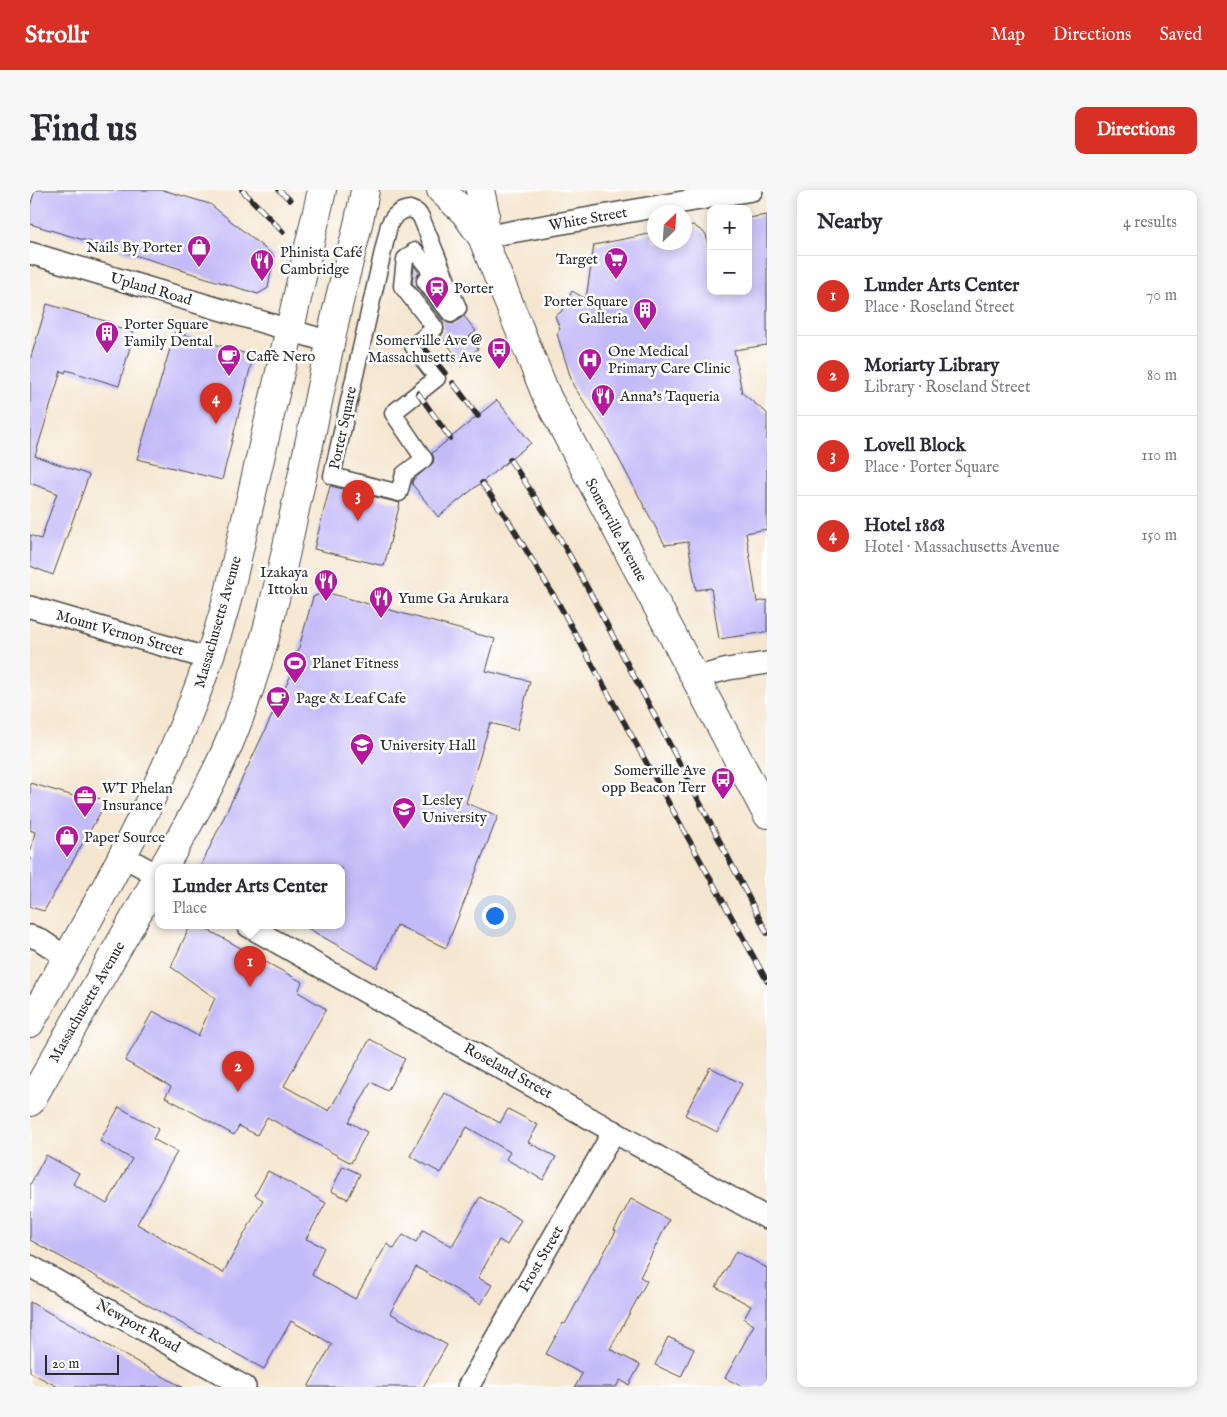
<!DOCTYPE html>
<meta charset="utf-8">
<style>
body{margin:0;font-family:"IM FELL English",serif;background:#f7f7f7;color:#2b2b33}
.controls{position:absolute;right:15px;top:15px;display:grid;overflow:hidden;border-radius:10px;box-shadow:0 2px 12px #0003}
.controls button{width:45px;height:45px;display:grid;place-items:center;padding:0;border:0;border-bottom:1px solid #e1e1e2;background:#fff;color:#2b2b33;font:25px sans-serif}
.compass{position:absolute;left:617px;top:15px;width:45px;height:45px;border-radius:50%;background:#fff;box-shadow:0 2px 12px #0003;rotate:25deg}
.scale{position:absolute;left:15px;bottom:12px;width:74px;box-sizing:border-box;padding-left:5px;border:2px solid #2b2b2b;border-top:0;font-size:14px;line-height:18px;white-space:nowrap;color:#2b2b2b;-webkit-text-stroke:4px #fff;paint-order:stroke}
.you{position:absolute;left:464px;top:725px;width:18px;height:18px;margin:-12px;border:4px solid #fff;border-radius:50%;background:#1a73e8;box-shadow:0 0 0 8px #1a73e833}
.badge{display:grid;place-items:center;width:32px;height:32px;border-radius:50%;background:#d93025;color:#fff;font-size:16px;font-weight:700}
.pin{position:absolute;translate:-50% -41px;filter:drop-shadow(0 1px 2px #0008)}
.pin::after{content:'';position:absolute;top:26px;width:18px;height:15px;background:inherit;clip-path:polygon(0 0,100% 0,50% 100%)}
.popup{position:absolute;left:125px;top:674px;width:190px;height:65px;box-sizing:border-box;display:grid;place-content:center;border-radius:10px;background:#fff;filter:drop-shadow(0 1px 4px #0005);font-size:16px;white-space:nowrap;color:#7c7c81}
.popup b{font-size:19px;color:#2b2b33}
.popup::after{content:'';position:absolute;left:50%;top:100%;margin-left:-10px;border:10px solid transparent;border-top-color:#fff}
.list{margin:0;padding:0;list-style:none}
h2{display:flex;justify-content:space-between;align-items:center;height:65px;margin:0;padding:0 20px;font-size:21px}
h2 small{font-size:16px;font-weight:400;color:#7c7c81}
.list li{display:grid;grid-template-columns:32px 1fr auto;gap:15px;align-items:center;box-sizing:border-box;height:80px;padding:0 20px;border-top:1px solid #e1e1e2}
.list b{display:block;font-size:19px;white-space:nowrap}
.list p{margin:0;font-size:16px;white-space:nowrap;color:#7c7c81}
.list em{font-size:16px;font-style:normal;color:#7c7c81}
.map{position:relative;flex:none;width:737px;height:1197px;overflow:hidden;border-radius:10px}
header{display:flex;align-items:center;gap:30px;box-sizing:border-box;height:70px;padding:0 25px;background:#d93025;color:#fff}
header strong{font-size:24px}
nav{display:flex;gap:28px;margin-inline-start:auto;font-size:18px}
.intro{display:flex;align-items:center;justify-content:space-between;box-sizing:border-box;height:120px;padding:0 30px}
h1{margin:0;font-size:35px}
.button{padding:12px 22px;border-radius:10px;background:#d93025;color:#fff;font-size:18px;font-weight:700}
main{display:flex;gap:30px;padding:0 30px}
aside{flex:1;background:#fff;border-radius:10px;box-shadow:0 2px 12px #0003}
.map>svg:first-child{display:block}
</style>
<header>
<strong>Strollr</strong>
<nav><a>Map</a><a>Directions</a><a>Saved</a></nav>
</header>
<div class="intro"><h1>Find us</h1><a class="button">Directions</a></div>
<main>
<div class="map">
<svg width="737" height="1197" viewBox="0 0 737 1197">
<rect width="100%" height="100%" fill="#fff"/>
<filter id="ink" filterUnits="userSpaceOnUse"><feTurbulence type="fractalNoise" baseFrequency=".02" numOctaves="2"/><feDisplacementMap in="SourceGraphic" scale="10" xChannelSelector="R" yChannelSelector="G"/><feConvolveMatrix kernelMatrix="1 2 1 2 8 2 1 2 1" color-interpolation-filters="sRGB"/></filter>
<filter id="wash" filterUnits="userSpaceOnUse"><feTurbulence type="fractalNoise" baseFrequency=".0096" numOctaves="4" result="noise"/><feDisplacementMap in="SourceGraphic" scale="20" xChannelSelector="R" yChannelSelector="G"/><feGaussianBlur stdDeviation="1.12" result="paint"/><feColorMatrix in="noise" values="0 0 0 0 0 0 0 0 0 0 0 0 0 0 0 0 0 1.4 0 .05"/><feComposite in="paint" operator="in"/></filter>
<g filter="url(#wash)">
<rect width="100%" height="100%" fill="#f5e6cf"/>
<g id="blocks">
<path fill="#c3baf8" d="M5,0h128l47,14 64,52 -6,32 -10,6 -77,-24v-1l-151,-45v-18z
M737,25v130l-33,5 8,43 25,20v116l-21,4 11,69 10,-2v32l-48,7 -8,-51 -15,2 -8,-48 -23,3 -59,-110 -33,-50 -16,-51 3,-5 -5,-13 6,-4 11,-21 14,8 8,-54 60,-12v9h30v-15l9,-2 13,9 5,30v27h37v-73z
M384,76l5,7 -3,4 1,10 26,33 5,3 5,1 11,-8 12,15 -7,6 9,12 -17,13 -20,-26 3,-5 -1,-9 -31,-39z
M17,114l65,19 -1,3 23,7 -15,53 -53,-16 -1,3 -4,-2 -26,85 54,19 -36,100 -23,-9v-31l11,4 16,-46 -27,-10v-123z
M145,142l72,22 5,7 -30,119 -85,-21z
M467,210l34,43 -93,74 -26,-33 1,-4 20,-17 1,-5 -2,-5z
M300,296l70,17 -16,63 -70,-17z
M295,402l170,47 -9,32 44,10 -13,49 -27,-7 -24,80 32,13 -52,132 -49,-23 -20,43 -73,-42h37v-58h-141l92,-195 21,-76z
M0,593l47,14 2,-5 28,9 -63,110 -14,-4v-52l5,-23 -5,-2z
M160,736h11l101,56 -4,10 28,17 -42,77 45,25 41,-72 35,20 -18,32 -16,-9 -22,40 18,10 -16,31 -84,-46 -10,18 -18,-9 -5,9 -69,-38 6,-10 -46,-26 28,-50 45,25 17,-38 -44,-31z
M680,877l32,17 -25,48 -32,-17z
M415,903l55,30 8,-14 30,16 -10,17 28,15 -13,23 -37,-21 4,-7 -43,-25 -26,46 -31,-17z
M89,917l39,22 -5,10 24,13 -40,72 86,49 40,-73 -8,-5 13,-24 58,32 -20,36 18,8 -12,28 43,24 32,-55 7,5 9,-14 13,7 7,-12 29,16 28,-49 41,23 -14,25 -8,-5 -21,38 14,7 -11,19 -65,-37 -26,46 57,32 -24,42h-115l24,-43 -41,-23 -27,48 -234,-129v-55l16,-30 33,18 -6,11 34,20 25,-45 -32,-18z
M313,976l17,8 -12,25 -17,-8z
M601,1009l38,21 -29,57 7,4 -37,68 30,16 -11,20 -9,-5 -4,7h-41l7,-13 -36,-20 17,-31 2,1 51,-93 -2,-1z
M706,1061l31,17v119h-24l-18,-9 29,-53 -10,-6 7,-13 -35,-19z
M0,1112l152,85h-124l-28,-15z
M638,1147l26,12 -13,28 -26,-12z"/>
</g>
</g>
<g filter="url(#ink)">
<use href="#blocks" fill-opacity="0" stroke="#494744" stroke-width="1"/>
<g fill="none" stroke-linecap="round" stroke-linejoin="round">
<g stroke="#494744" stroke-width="19">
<path id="pedestrian" d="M380,19l7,3 4,5 37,91 -7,6 -26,-33 9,-6 -19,-24 -10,8 -3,27 33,42 -22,18 24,32 -44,35 31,46 -20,15 -5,19 -67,-17 57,-251c4,-9 11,-15 21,-16z"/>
</g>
<g stroke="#494744" stroke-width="24">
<path id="minor" d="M452,47l270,-47
M0,63l300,89
M0,417l180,52
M664,488l34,-9 39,-6
M93,666l36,20
M218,736l519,292
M0,746l9,3 28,19
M0,1076l215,121
M438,1197l146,-256"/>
</g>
<g stroke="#494744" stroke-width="30">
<path id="primary" d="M411,0l24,23 17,24 65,160 220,417
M450,0l5,23 -3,24
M133,678c22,-39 46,-78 64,-120 31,-72 49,-149 65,-225 14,-63 27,-126 40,-189 9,-48 25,-96 33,-144
M0,833c78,-137 158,-276 199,-430l93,-403
M0,912l129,-227"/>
</g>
<use href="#pedestrian" stroke="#fff" stroke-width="16"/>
<use href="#minor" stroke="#fff" stroke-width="21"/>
<use href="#primary" stroke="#fff" stroke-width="28"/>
<g stroke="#2b2b2b" stroke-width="5.5">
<path id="rail" d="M212,0l41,42
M249,0l11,10
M387,149l28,34
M423,193l25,33
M388,203l32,45
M480,270c46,65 82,136 119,207 47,88 92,177 138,266
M452,293l26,37 52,86 207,375"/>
</g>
<use href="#rail" stroke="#fff" stroke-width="4" stroke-dasharray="11" stroke-linecap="butt"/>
</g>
</g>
<defs>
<g id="shop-pin" transform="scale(1.25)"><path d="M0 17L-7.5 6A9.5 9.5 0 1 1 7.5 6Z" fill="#b5179e" stroke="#fff"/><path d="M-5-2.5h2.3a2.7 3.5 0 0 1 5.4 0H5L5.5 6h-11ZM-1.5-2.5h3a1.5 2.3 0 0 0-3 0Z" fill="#fff"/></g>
<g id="supermarket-pin" transform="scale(1.25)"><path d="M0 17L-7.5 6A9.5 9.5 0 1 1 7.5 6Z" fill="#b5179e" stroke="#fff"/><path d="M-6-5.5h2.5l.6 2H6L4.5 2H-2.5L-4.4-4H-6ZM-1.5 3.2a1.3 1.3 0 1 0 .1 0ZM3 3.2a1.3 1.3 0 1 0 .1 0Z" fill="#fff"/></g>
<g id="restaurant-pin" transform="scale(1.25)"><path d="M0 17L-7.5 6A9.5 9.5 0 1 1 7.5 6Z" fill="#b5179e" stroke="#fff"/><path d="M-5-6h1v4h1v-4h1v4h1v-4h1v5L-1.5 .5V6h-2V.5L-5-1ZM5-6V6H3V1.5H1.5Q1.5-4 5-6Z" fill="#fff"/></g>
<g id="station-pin" transform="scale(1.25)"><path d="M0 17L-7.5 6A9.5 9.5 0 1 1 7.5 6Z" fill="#b5179e" stroke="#fff"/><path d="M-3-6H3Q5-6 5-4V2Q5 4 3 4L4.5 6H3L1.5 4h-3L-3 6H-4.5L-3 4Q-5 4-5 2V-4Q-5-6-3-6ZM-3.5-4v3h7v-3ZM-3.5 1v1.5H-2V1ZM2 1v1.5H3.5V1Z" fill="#fff"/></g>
<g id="building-pin" transform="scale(1.25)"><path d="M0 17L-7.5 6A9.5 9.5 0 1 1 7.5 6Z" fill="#b5179e" stroke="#fff"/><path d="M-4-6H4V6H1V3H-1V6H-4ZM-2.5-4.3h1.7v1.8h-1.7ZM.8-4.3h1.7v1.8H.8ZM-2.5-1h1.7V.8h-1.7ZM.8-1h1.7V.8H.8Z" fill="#fff"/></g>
<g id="bus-pin" transform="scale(1.25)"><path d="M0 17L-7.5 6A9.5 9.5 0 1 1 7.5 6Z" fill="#b5179e" stroke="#fff"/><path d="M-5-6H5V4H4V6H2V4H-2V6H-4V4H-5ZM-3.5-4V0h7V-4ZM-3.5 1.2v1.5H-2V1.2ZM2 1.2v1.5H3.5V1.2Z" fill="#fff"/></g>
<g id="cafe-pin" transform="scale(1.25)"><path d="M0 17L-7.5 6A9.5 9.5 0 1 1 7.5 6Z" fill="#b5179e" stroke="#fff"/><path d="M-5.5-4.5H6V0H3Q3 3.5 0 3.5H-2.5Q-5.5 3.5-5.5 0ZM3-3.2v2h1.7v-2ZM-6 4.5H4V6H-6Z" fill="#fff"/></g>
<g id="hospital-pin" transform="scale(1.25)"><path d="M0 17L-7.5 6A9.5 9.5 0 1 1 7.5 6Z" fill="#b5179e" stroke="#fff"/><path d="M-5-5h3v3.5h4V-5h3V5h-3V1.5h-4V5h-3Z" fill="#fff"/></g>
<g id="stadium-pin" transform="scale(1.25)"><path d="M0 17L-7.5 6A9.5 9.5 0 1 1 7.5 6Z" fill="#b5179e" stroke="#fff"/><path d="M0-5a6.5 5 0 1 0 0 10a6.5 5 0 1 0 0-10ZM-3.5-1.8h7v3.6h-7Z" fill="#fff"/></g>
<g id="university-pin" transform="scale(1.25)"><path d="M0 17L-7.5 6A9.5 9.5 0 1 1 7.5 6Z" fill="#b5179e" stroke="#fff"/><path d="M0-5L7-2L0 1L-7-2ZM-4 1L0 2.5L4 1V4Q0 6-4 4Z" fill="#fff"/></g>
<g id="office-pin" transform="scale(1.25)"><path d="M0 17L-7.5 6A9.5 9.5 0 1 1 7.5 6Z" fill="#b5179e" stroke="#fff"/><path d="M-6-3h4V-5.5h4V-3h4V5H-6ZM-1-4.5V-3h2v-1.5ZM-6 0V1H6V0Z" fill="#fff"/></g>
</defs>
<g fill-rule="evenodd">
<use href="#shop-pin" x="169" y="57"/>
<use href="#supermarket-pin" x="586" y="69"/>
<use href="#restaurant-pin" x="232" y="71"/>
<use href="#station-pin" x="407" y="98"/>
<use href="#building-pin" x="615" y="120"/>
<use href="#building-pin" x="77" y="143"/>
<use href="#bus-pin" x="469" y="159"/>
<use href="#cafe-pin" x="199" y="166"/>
<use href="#hospital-pin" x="560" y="170"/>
<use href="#restaurant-pin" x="573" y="206"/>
<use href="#restaurant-pin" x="296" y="391"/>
<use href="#restaurant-pin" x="351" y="408"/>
<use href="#stadium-pin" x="265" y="473"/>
<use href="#cafe-pin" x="248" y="508"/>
<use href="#university-pin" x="332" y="555"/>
<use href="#bus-pin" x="693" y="589"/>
<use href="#office-pin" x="55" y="607"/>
<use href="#university-pin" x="374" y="619"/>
<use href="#shop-pin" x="37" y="647"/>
</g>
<g text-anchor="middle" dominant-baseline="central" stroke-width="5" stroke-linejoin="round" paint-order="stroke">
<g font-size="15" fill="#2b2b2b" stroke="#fff">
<text transform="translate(558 29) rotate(-10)">White Street</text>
<text transform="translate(121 99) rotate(16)">Upland Road</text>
<text transform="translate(313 238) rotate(-78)">Porter Square</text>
<text transform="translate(586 340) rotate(62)">Somerville Avenue</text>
<text transform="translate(188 432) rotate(-74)">Massachusetts Avenue</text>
<text transform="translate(90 443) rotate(16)">Mount Vernon Street</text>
<text transform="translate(57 812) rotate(-60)">Massachusetts Avenue</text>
<text transform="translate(478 881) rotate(29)">Roseland Street</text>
<text transform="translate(511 1069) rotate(-60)">Frost Street</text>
<text transform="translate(108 1136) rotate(29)">Newport Road</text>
</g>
<g font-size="15" fill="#2b2b2b" stroke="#fff" text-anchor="start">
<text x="152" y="57" text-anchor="end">Nails By Porter</text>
<text x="250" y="62">Phinista Café<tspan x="250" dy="17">Cambridge</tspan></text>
<text x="568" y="69" text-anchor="end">Target</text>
<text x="424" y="98">Porter</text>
<text x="598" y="111" text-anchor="end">Porter Square<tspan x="598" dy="17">Galleria</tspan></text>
<text x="94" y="134">Porter Square<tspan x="94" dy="17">Family Dental</tspan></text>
<text x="452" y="150" text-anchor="end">Somerville Ave @<tspan x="452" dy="17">Massachusetts Ave</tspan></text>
<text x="578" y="161">One Medical<tspan x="578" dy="17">Primary Care Clinic</tspan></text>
<text x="216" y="166">Caffè Nero</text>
<text x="590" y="206">Anna's Taqueria</text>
<text x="278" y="382" text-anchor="end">Izakaya<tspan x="278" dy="17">Ittoku</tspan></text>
<text x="368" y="408">Yume Ga Arukara</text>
<text x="282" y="473">Planet Fitness</text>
<text x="266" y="508">Page &amp; Leaf Cafe</text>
<text x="350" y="555">University Hall</text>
<text x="676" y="580" text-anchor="end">Somerville Ave<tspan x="676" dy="17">opp Beacon Terr</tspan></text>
<text x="72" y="598">WT Phelan<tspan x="72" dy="17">Insurance</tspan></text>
<text x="392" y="610">Lesley<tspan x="392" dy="17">University</tspan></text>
<text x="54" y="647">Paper Source</text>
</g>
</g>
</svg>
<div class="controls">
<button>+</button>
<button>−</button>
</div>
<svg class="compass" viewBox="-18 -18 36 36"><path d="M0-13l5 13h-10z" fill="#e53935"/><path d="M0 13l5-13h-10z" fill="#7c7c81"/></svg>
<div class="scale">20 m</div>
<div class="you"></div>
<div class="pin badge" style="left:220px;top:797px">1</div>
<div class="popup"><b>Lunder Arts Center</b>Place</div>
<div class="pin badge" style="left:208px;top:902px">2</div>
<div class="pin badge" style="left:328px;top:331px">3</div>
<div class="pin badge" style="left:186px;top:234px">4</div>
</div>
<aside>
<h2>Nearby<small>4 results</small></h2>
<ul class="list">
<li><span class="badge">1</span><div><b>Lunder Arts Center</b><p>Place · Roseland Street</p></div><em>70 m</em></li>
<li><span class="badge">2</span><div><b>Moriarty Library</b><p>Library · Roseland Street</p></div><em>80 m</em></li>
<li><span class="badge">3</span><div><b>Lovell Block</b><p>Place · Porter Square</p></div><em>110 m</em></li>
<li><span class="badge">4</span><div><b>Hotel 1868</b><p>Hotel · Massachusetts Avenue</p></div><em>150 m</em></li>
</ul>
</aside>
</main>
